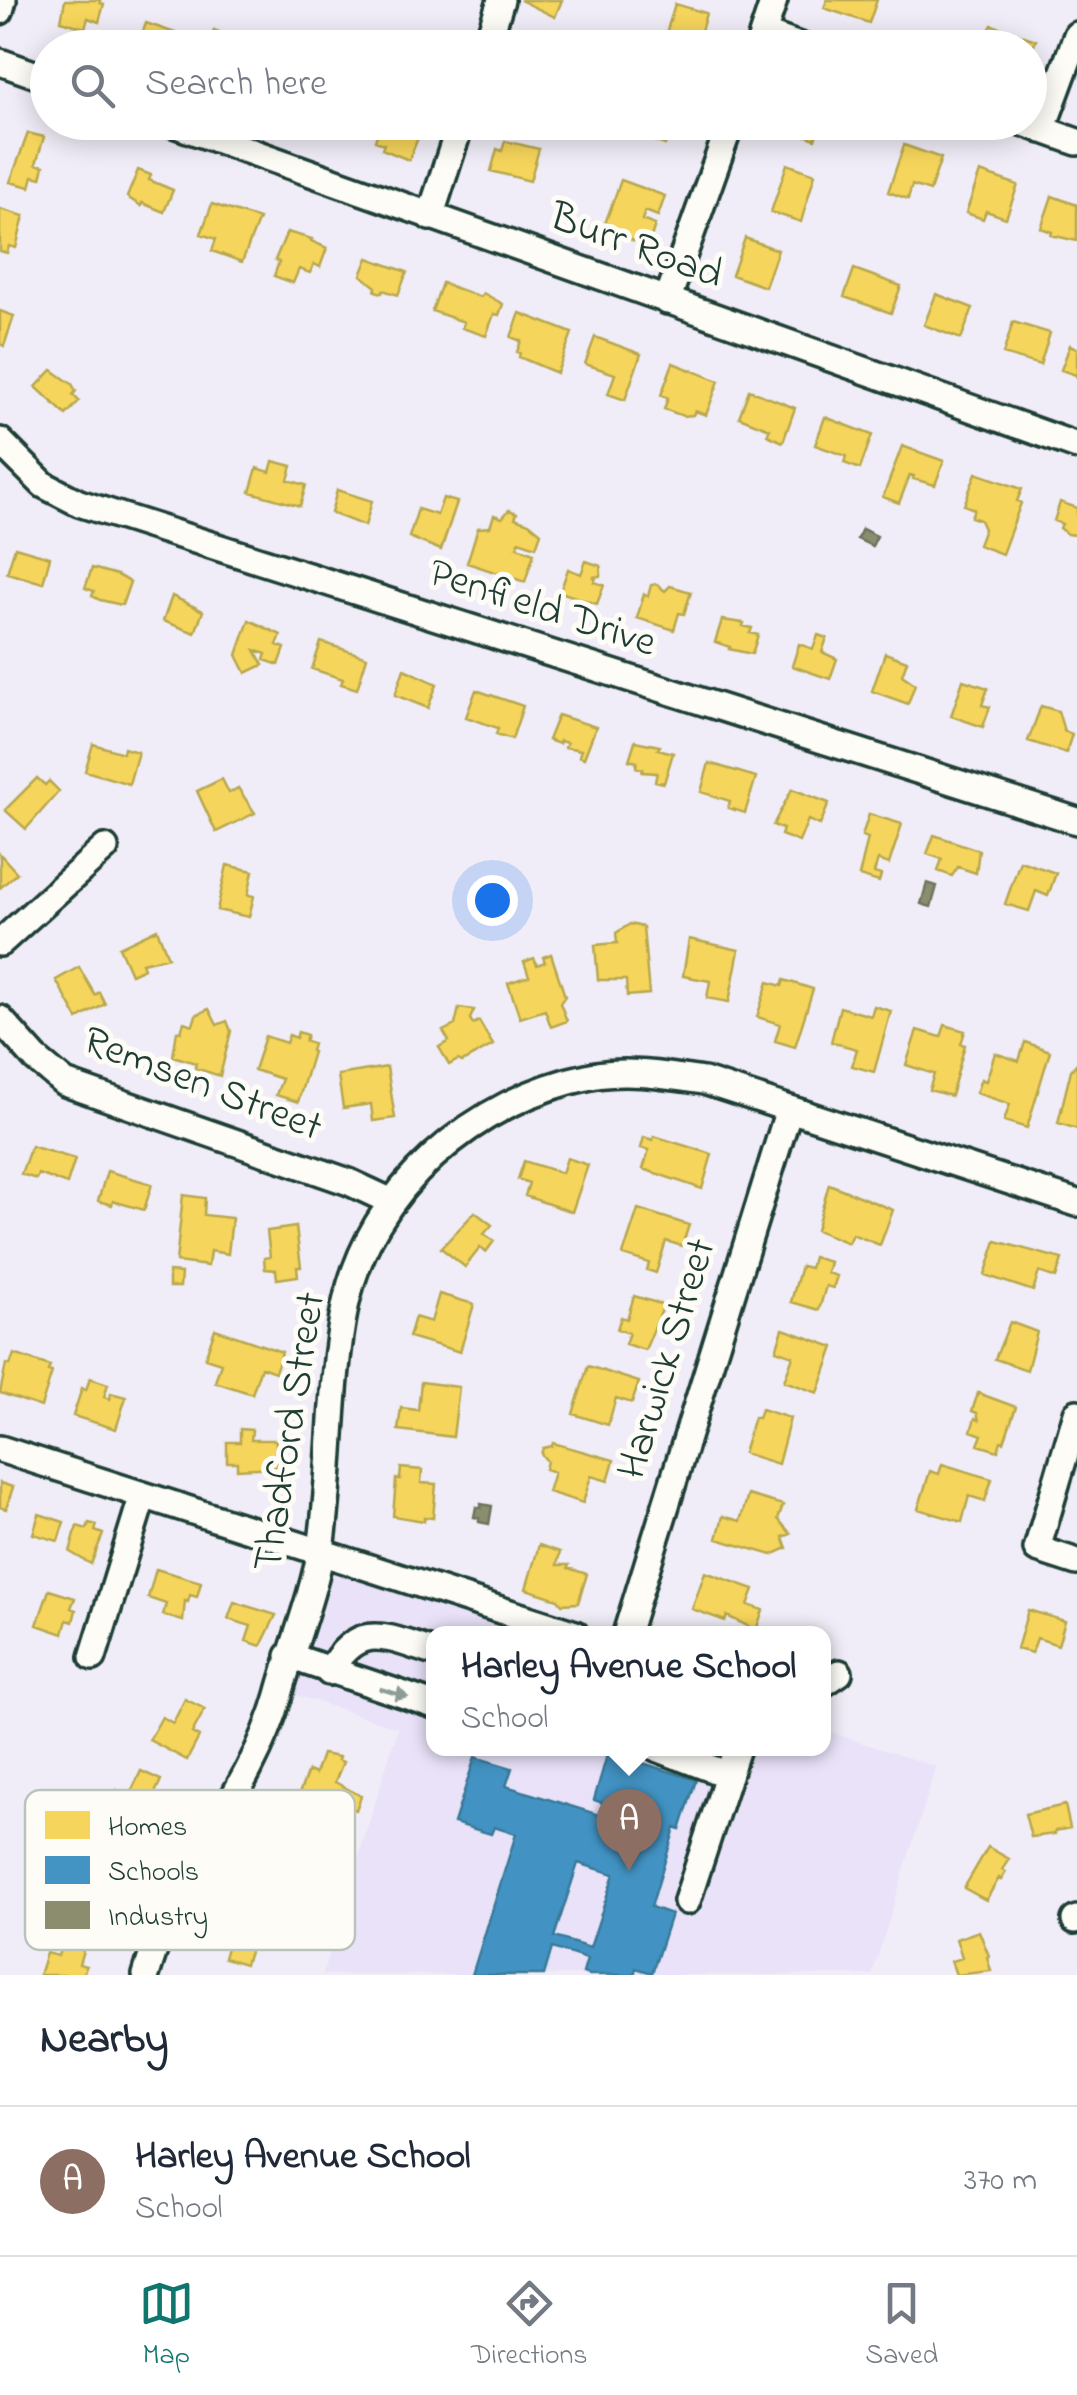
<!DOCTYPE html>
<style>
body{margin:0;font-family:"Indie Flower",sans-serif;background:#f6f6f7;color:#1f2937}
.you{position:absolute;left:492px;top:900px;width:35px;height:35px;margin:-25px;border:8px solid #fff;border-radius:50%;background:#1a73e8;box-shadow:0 0 0 15px #1a73e833}
.badge{display:grid;place-items:center;width:65px;height:65px;border-radius:50%;background:#0f766e;color:#fff;font-size:32px;font-weight:700}
.pin{position:absolute;translate:-50% -82px;filter:drop-shadow(0 2px 5px #0008)}
.pin::after{content:'';position:absolute;top:52px;width:35px;height:30px;background:inherit;clip-path:polygon(0 0,100% 0,50% 100%)}
.popup{position:absolute;left:426px;top:1626px;width:405px;height:130px;box-sizing:border-box;display:grid;place-content:center;border-radius:20px;background:#fff;filter:drop-shadow(0 2px 8px #0005);font-size:32px;white-space:nowrap;color:#747a83}
.popup b{font-size:38px;color:#1f2937}
.popup::after{content:'';position:absolute;left:50%;top:100%;margin-left:-20px;border:20px solid transparent;border-top-color:#fff}
.list{margin:0;padding:0;list-style:none}
h2{display:flex;justify-content:space-between;align-items:center;height:130px;margin:0;padding:0 40px;font-size:42px}
h2 small{font-size:32px;font-weight:400;color:#747a83}
.list li{display:grid;grid-template-columns:65px 1fr auto;gap:30px;align-items:center;box-sizing:border-box;height:150px;padding:0 40px;border-top:2px solid #e0e1e3}
.list b{display:block;font-size:38px;white-space:nowrap}
.list p{margin:0;font-size:32px;white-space:nowrap;color:#747a83}
.list em{font-size:32px;font-style:normal;color:#747a83}
.icon{flex:none;width:55px;height:55px;fill:none;stroke:currentColor;stroke-width:2;stroke-linecap:round;stroke-linejoin:round}
.map{position:relative;flex:none;width:1077px;height:1975px;overflow:hidden}
.search{position:absolute;background:#fff;box-shadow:0 5px 25px #0003;left:30px;right:30px;top:30px;height:110px;display:flex;align-items:center;gap:25px;box-sizing:border-box;padding:0 35px;border-radius:55px;color:#747a83;font-size:38px}
.sheet{height:280px;background:#fff}
nav{display:flex;justify-content:space-around;align-items:center;box-sizing:border-box;height:140px;border-top:2px solid #e0e1e3;background:#fff;font-size:28px;color:#747a83}
nav a{display:grid;justify-items:center;gap:5px}
nav .on{color:#0f766e}
.map>svg:first-child{display:block}
</style>
<div class="map">
<svg width="1077" height="1975" viewBox="0 0 1077 1975">
<rect width="100%" height="100%" fill="#f1edf8"/>
<filter id="ink" filterUnits="userSpaceOnUse"><feTurbulence type="fractalNoise" baseFrequency=".01" numOctaves="2"/><feDisplacementMap in="SourceGraphic" scale="20" xChannelSelector="R" yChannelSelector="G"/><feConvolveMatrix kernelMatrix="1 2 1 2 8 2 1 2 1" color-interpolation-filters="sRGB"/></filter>
<g filter="url(#ink)">
<path fill="#e9e2f9" d="M333,1571l193,62 -92,1v114h390v-18l112,37 -64,208h-550l76,-247 -105,-34z"/>
<path fill="#f6d55c" stroke="#b6a750" stroke-width="2.5" d="M65,0h35v3l4,1 -5,18 -11,-4 -3,10 -24,-7z
M520,0h42l-7,17z
M827,0h50l-8,23 -45,-15z
M675,4l31,9 -9,33 -32,-9z
M146,23l41,14 -4,11h-46z
M992,25l44,15 -6,15v-7h-34l-9,-6 -2,-5z
M214,30l20,8v4l11,6h-37z
M381,122l30,3 -3,9 10,4 -9,22 -27,-11 2,-5 -9,-3z
M611,122h56l5,2 -7,21 -44,-15z
M785,122h37l-7,17 -32,-12z
M28,133l16,4 -8,27 8,2 -3,12 -8,-2 -3,11 -20,-5z
M505,141l34,8 -9,32 -39,-10 6,-22 5,2z
M904,145l37,13 -11,33 -18,-6 -4,14 -20,-7z
M787,164l28,10 -14,48 -30,-10z
M138,170l13,5 -2,5 24,10 -9,22 -22,-9 -1,3 -14,-9z
M980,172l38,13 -12,33 -20,-7 -3,8 -17,-6z
M621,180l44,16 -7,20 -13,-5 -3,9 13,5 -7,21 -45,-17z
M1052,196l25,9v36l-26,-6 1,-3 -11,-4z
M212,204l47,15 -17,43 -30,-11 4,-12 -15,-5z
M0,209l24,7 -8,32 -7,-2 -2,7 -7,-2z
M287,232l25,7 -1,2 16,7 -7,19 -6,-3 -4,9 -11,-4 -6,14 -19,-7 5,-14 -4,-2z
M745,238l33,12 -13,37 -33,-12z
M368,258l39,14 -9,23 -15,-5 -1,3 -7,-2 1,-4 -15,-12z
M854,269l47,17 -10,27 -47,-16z
M442,283l38,14 3,-4 20,11 -4,11 -5,-1 -8,22 -24,-8 2,-6 -32,-11z
M936,294l37,14 -12,31 -37,-14z
M0,311l14,5 -10,30 -4,-2z
M520,313l52,20 -15,40 -38,-16 1,-4 -3,-1 4,-11 -10,-4z
M1013,322l37,11 -10,32 -37,-11z
M595,337l46,17 -16,46 -17,-6 7,-20 -30,-10z
M1070,345l7,3v31l-1,-4 -15,-5z
M673,363l46,18 -13,34 -11,-4 -2,4 -10,1 -19,-7 4,-11 -7,-3z
M52,370l20,14 4,7 -3,4 6,6 -13,14 -30,-28z
M749,390l46,18 -12,34 -16,-7 3,-6 -31,-12z
M825,417l47,18 -12,34 -16,-6 2,-7 -31,-11z
M902,446l42,15 -9,24 -22,-6 1,-3 -4,-1 -11,28 -16,-6z
M273,461l19,5 -4,14 18,5 -6,21 -50,-14 7,-24 13,4z
M976,473l46,16 -5,12 4,2 -19,51 -24,-9 6,-16 -4,-9 -9,-3 3,-8 -10,-4z
M337,490l35,11 -7,25 -34,-13z
M443,498l14,4 -16,48 -32,-13 9,-28 19,6z
M1060,502l17,6v27l-10,-1 -7,-6 2,-4 -8,-3z
M509,510l8,3 -2,5 14,5 12,10 -5,14 -17,-6 -2,6 17,6 -9,29 -58,-19 11,-35 12,-1 4,-12 8,3z
M15,547l35,10 -7,26 -36,-10z
M586,561l15,5 -1,10 -7,1 3,1 -2,4 10,3 -7,19 -37,-12 8,-23 13,5z
M92,568l25,7 13,7 -8,23 -22,-5 -8,-4 2,-5 -9,-3z
M657,584l8,7 5,-5 21,6 -7,22 -5,-1 -5,17 -37,-12 7,-24 4,2 3,-11z
M172,596l31,15 -8,22 -32,-12z
M249,620l32,15 -4,10 8,3 -6,17 -15,-5 2,-6 -11,-4 8,15 -17,8 -9,-18z
M722,620l22,3 -1,3 9,2 -2,5 8,2 -6,19 -23,-5 1,-2 -15,-5z
M818,635l9,3 -5,14 15,7 -7,20 -38,-13 7,-22 14,5z
M321,642l46,15 -10,32 -16,-5 2,-5 -31,-10z
M885,653l22,8 -5,14 13,9 -7,20 -36,-13z
M404,669l33,15 -9,24 -33,-13z
M963,680l25,8 -6,17 8,2 -7,20 -32,-11z
M476,690l47,16 -11,33 -16,-5 2,-6 -32,-11z
M1041,706l17,5 6,20 8,3 -6,19 -38,-12z
M558,715l38,12 -12,31 -5,-2 2,-6 -16,-3 2,-4 -7,-2 -1,3 -11,-4z
M635,741l25,5 -2,3 15,4 -9,30 -9,-2 2,-8 -15,-1 1,-3 -7,-2 1,-5 -8,-2z
M93,744l30,9 1,-5 14,4 -9,32 -44,-13z
M709,763l47,14 -11,36 -17,-5 2,-7 -29,-9z
M37,778l8,7 4,-4 10,10 -33,38 -21,-19z
M222,779l7,14 9,-5 17,25 -39,19 -19,-41z
M792,789l37,14 -9,22 -12,-5 -9,22 -18,-7 2,-6 -10,-4z
M869,814l33,10 -13,40 -11,-4 -4,13 7,2 -2,7 -20,-6 9,-38 -6,-2z
M934,835l45,15 -3,23 -18,-6 -6,9 -14,-5 4,-12 -15,-5z
M0,854l17,19 -17,15z
M1020,861l36,12 -8,23 -12,-5 -7,20 -24,-7z
M227,865l26,6 -5,24 6,1 -5,21 -32,-7z
M630,924l13,3 6,67 -22,2 -1,-16h-28l-3,-35 22,-2 -1,-10z
M157,929l11,28 -26,6 2,5 -13,6 -12,-27z
M689,939l50,11 -10,52 -22,-4 3,-17 -27,-5z
M551,954l14,42 -5,7 7,18 -16,6 -6,-17 -25,8 -12,-35 21,-7 -5,-14 10,-4 3,7 8,-3 -2,-5z
M79,967l16,28 4,-3 6,12 -27,15 -22,-39z
M784,980l29,9 -18,58 -20,-6 5,-17 -23,-7 11,-35 14,4z
M874,1006l17,5 -17,61 -22,-6 5,-17 -26,-7 9,-35 31,9z
M459,1008l15,2 -4,9 3,5 6,-3 14,24 -31,17 -4,-2 -9,5 -10,-18 10,-6 -6,-10 12,-6z
M209,1009l8,16 10,-4 4,10 -11,45 -25,-8 1,-5 -23,-7 4,-25 4,1 3,-10 9,3 3,-10z
M945,1025l20,6 -4,13 4,1 -14,51 -22,-6 5,-16 -28,-9 11,-35 24,7z
M298,1032l9,3 -2,6 8,3 -2,7 2,1 -15,50 -22,-7 6,-16 -28,-9 11,-34 21,7 3,-8 7,3z
M1025,1042l25,9 -23,77 -23,-7 6,-17 -34,-11 5,-14 5,2 9,-28 24,8z
M1077,1063v66l-19,-6 13,-53z
M387,1067l8,51 -22,3 -2,-17 -28,4 -5,-33z
M654,1136l58,18 -10,35 -59,-20 6,-19 -8,-2 3,-11 9,3z
M31,1146l44,13 -8,25 -29,-10 -2,5 -15,-5z
M567,1158l21,7 -16,47 -47,-16 4,-13 -11,-4 6,-18 38,12z
M107,1171l45,13 -8,26 -31,-9 -1,4 -14,-4z
M829,1184l64,26 -13,35 -28,-11 -4,9 -32,-13z
M183,1195l22,3 -1,17 28,3 -4,36 -18,-3 -2,15 -32,-4z
M638,1209l51,16 -7,21 -16,-5 -10,32 -9,-3 2,-7 -26,-8z
M475,1212l17,13 -8,9 10,7 -8,11 -6,-4 -15,19 -24,-19z
M296,1227l5,40h-4l1,9 -21,3 -1,-9 -11,-1 -1,-11 6,-1 -3,-26z
M996,1241l66,18 -6,19 -17,-6 -6,19 -48,-16z
M813,1257l17,5 -3,11 10,3 -4,12 -7,-2 -7,24 -28,-8 10,-36 9,2z
M169,1272l12,1 -1,14h-11z
M439,1294l35,10 -14,48 -51,-15 6,-20 16,5z
M634,1296l30,9 -19,45 -20,-6 4,-11 -12,-4 4,-12 6,2z
M1010,1322l27,10 -10,38 -32,-11z
M215,1329l67,23 -7,20 -14,-5 -9,27 -37,-12 6,-19 -16,-5z
M783,1329l51,18 -16,46 -34,-12 9,-25 -17,-6z
M14,1354l36,12 -2,5 4,1 -11,35 -41,-14 6,-29 4,1z
M588,1366l51,16 -7,21 -16,-5 -8,27 -35,-11z
M90,1378l18,6 -4,13 6,2 1,-6 15,4 -10,32 -43,-13 9,-28 4,2z
M421,1382l38,5 -6,50 -55,-7 3,-22 17,2z
M978,1393l38,14 -12,35 -3,-1 -3,10 -20,-6 4,-10 -11,-4 4,-13 4,2 -2,-7 -5,-2z
M761,1409l29,9 -12,46 -35,-11 11,-36 4,1z
M240,1429l12,1 -1,10h25v27l-39,2v-7h-10v-20h13z
M553,1443l61,17 -6,21 -17,-5 -8,27 -35,-11 6,-20 -9,-3 2,-8 -6,-7 2,-6 9,-2z
M942,1464l50,15 -7,22 -16,-5 -7,26 -44,-13 12,-38 9,3z
M401,1468l21,2 -1,13 15,1 -3,34 -9,-1v4l-31,-5 3,-37h4z
M0,1483l13,4 -7,22 -6,-2z
M748,1495l35,10 -5,14 13,15 -8,3 4,11 -15,7 -55,-16 6,-23 17,5z
M39,1514l25,8 -6,19 -25,-7z
M89,1523l8,2 -2,6 8,3 -12,30 -21,-12 7,-26 10,3z
M539,1545l21,7 -3,13h12l-1,3 19,6 -9,29 -16,1 -4,-5 -32,-10z
M156,1569l45,13 -4,15 -7,-2 -2,7 -3,-1 -2,20 -20,-6 3,-11 -18,-6z
M705,1572l49,17 -6,16 15,5 -7,20 -29,-14 -2,5 -33,-12z
M49,1590l26,8 -4,10 5,2 -3,12 -6,-2 -4,14 -26,-9z
M234,1602l42,13 -15,31 -15,-5 5,-15 -23,-7z
M1028,1610l37,11 -7,24 -21,-7 -5,15 -15,-4z
M185,1699l20,10 -13,24 7,4 -12,23 -38,-20 13,-23 11,6z
M322,1754l17,3 -1,3 5,2 -8,20 26,14 -5,14 -15,-5 -3,6 -40,-15 10,-25 7,3z
M141,1771l20,9 -12,26 5,3 -11,24 -38,-19 12,-24 12,6z
M1065,1805l5,23 -15,3v3l-24,3 -6,-23z
M284,1823l39,15 -5,11 5,1 -12,32 -16,-6 -3,9 -21,-8 10,-25 -7,-3z
M99,1847l20,9 -11,24 6,3 -12,25 -37,-17 6,-12 -5,-2 6,-13 16,8z
M988,1847l21,12 -7,11 4,2 -5,8 -2,-2 -13,22 -22,-12z
M230,1912l40,11 -9,26 -10,-3 -6,18 -21,-6 5,-18 -7,-2z
M66,1931l21,6 -8,27 7,2 -3,9h-44l7,-22 12,3z
M979,1931l10,25 -2,1 4,14 -35,4 -5,-14 11,-3 -6,-19z"/>
<path fill="#4393c3" stroke="#387998" stroke-width="2.5" fill-rule="evenodd" d="M608,1752l88,28 -16,50 -5,-2 -24,79 20,7 -19,59 -16,-5 -2,7h-46l-5,-2 4,-14 -35,-11 -8,27h-72l44,-141 -22,-7 -3,7 -37,-11 21,-66 37,11 -6,18 93,29 4,-12 -9,-3zM578,1863l36,11 -24,74 -36,-11z"/>
<path fill="#8c8c6e" stroke="#6b745d" stroke-width="2.5" d="M862,529l15,7 -5,10 -15,-7z
M927,883l10,3 -6,21 -10,-3z
M481,1504l11,2 -3,18 -10,-2v-4l-5,-1 2,-10 5,1z"/>
<g fill="none" stroke-linecap="round" stroke-linejoin="round">
<g stroke="#1f3d34" stroke-width="32">
<path id="minor" d="M0,11l3,-11
M763,33l42,15
M486,48l15,-48
M758,48l16,-48
M0,62l48,17
M168,122l909,324
M1021,122l56,20
M1042,130l35,-95
M430,217l31,-95
M667,301l64,-179
M0,441l44,44 35,18 998,318
M0,943l105,-95
M0,1019l36,40 29,24 284,99 43,20
M1077,1413l-40,136 40,13
M0,1449l575,185
M626,1634l163,-525
M289,1656l145,49
M93,1657l50,-162
M329,1672c30,-53 58,-34 105,-20
M824,1683l15,-10
M657,1748l71,27
M687,1901l50,-153
M1075,1920l2,-1
M146,1975c8,-26 17,-53 29,-78 36,-67 83,-128 104,-202 12,-45 35,-102 42,-146 12,-80 8,-163 24,-242 24,-118 130,-208 246,-231 37,-7 76,0 113,5l373,122"/>
</g>
<use href="#minor" stroke="#fdfcf7" stroke-width="25"/>
</g>
<defs><path id="oneway-solid" d="M-6-.8H1V-3.2L6.5 0L1 3.2V.8H-6Z" transform="scale(2.5)"/></defs>
<use fill="#8e9c96" href="#oneway-solid" transform="translate(394 1693) rotate(17)"/>
</g>
<g text-anchor="middle" dominant-baseline="central" stroke-width="10" stroke-linejoin="round" paint-order="stroke">
<g font-size="42" fill="#1f3d34" stroke="#fdfcf7">
<text transform="translate(636 247) rotate(20)">Burr Road</text>
<text transform="translate(542 609) rotate(18)">Penfield Drive</text>
<text transform="translate(202 1085) rotate(21)">Remsen Street</text>
<text transform="translate(668 1359) rotate(-73)">Harwick Street</text>
<text transform="translate(291 1432) rotate(-81)">Thadford Street</text>
</g>
</g>
<rect x="25" y="1790" width="330" height="160" rx="15" fill="#fdfcf7" stroke="#bac3bc" stroke-width="2.5"/>
<rect x="45" y="1811" width="45" height="28" fill="#f6d55c"/>
<rect x="45" y="1856" width="45" height="28" fill="#4393c3"/>
<rect x="45" y="1901" width="45" height="28" fill="#8c8c6e"/>
<g font-size="28" fill="#1f3d34">
<text x="108" y="1835">Homes</text>
<text x="108" y="1880">Schools</text>
<text x="108" y="1925">Industry</text>
</g>
</svg>
<div class="you"></div>
<div class="pin badge" style="left:629px;top:1871px;background:#8d6e63">A</div>
<div class="popup"><b>Harley Avenue School</b>School</div>
<div class="search"><svg class="icon" aria-label="search" viewBox="0 0 24 24"><circle cx="10" cy="10" r="6"/><path d="M15 15l6 6"/></svg>Search here</div>
</div>
<section class="sheet">
<h2>Nearby<small></small></h2>
<ul class="list">
<li><span class="badge" style="background:#8d6e63">A</span><div><b>Harley Avenue School</b><p>School</p></div><em>370 m</em></li>
</ul>
</section>
<nav>
<a class="on"><svg class="icon" aria-label="map" viewBox="0 0 24 24"><path d="M3 6l6-2 6 2 6-2v14l-6 2-6-2-6 2zM9 4v14M15 6v14"/></svg>Map</a>
<a><svg class="icon" aria-label="directions" viewBox="0 0 24 24"><path d="M12 3l9 9-9 9-9-9zM9 14v-3h6M13 9l2 2-2 2"/></svg>Directions</a>
<a><svg class="icon" aria-label="saved" viewBox="0 0 24 24"><path d="M7 4h10v16l-5-4-5 4z"/></svg>Saved</a>
</nav>
